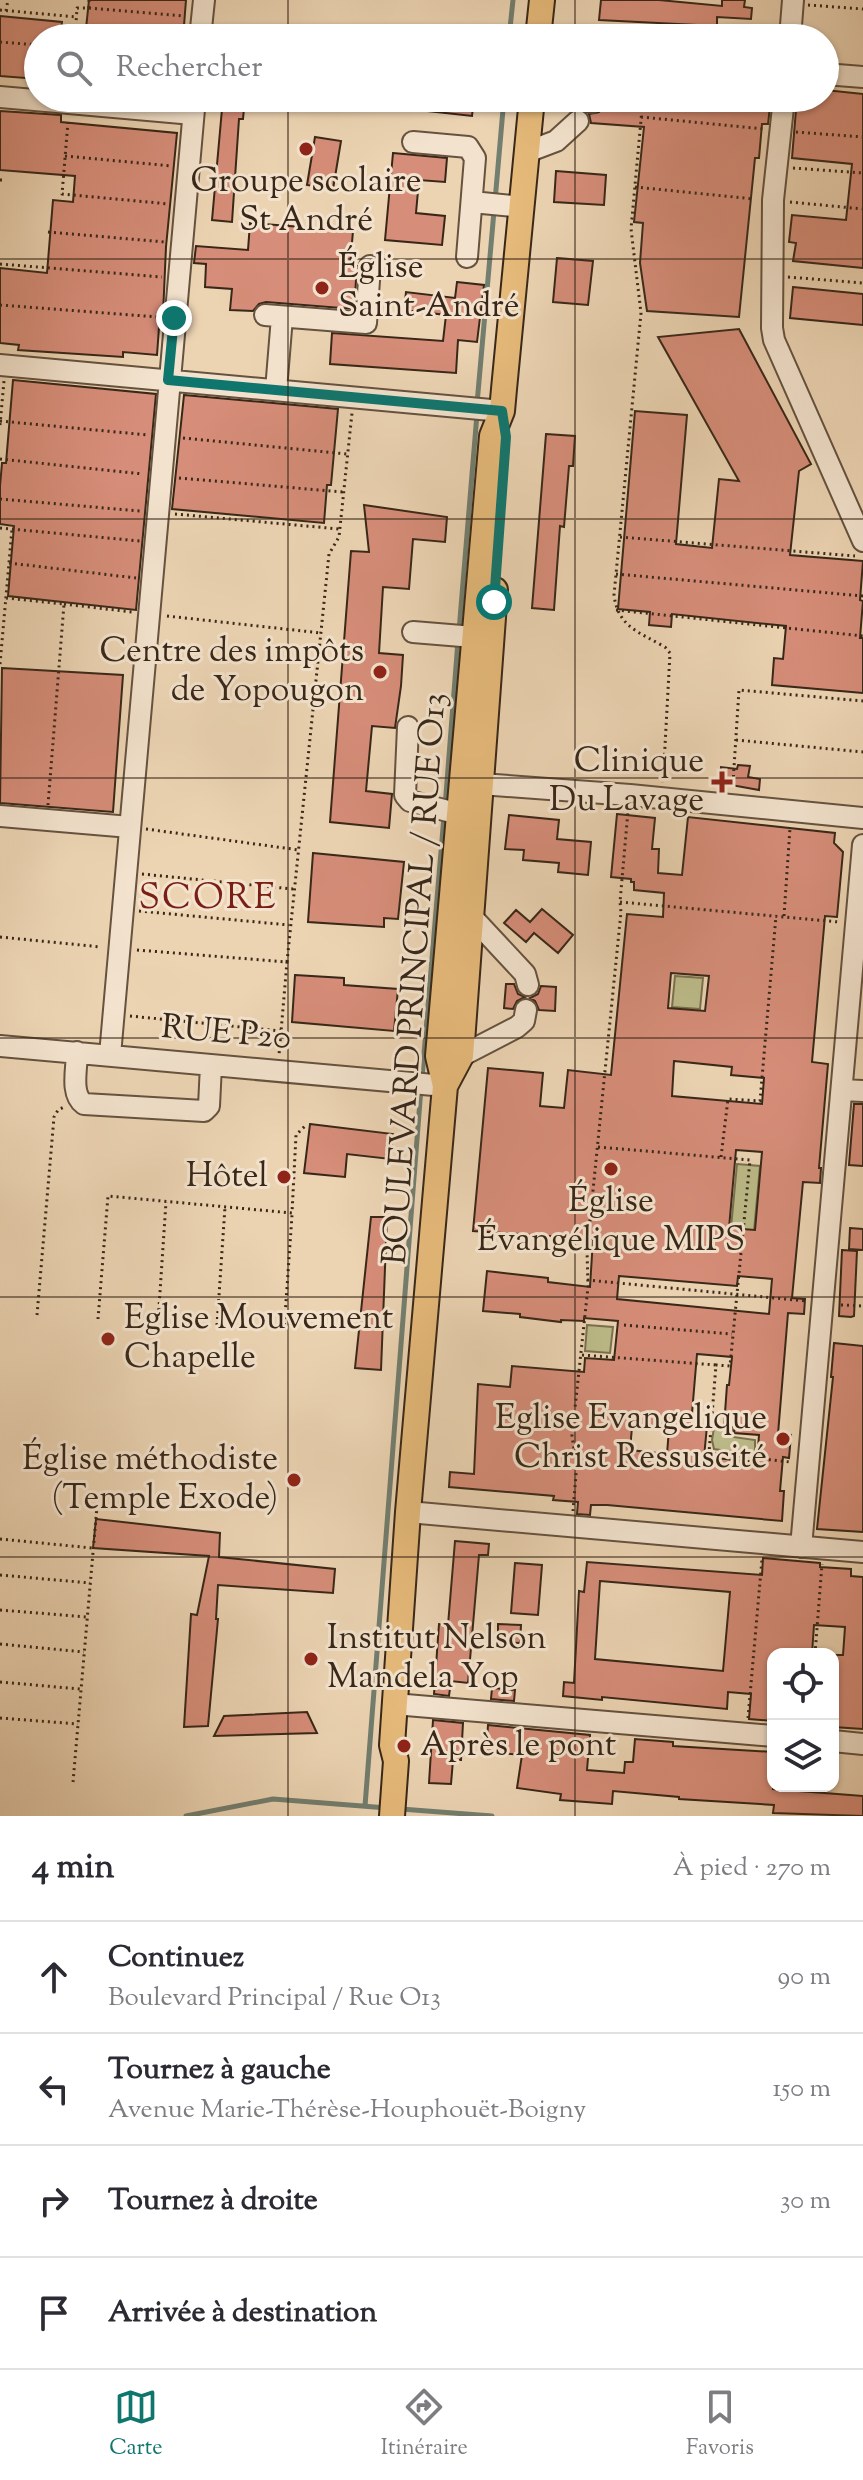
<!DOCTYPE html>
<html lang="fr">
<meta charset="utf-8">
<style>
body{margin:0;font-family:"Sorts Mill Goudy",serif;background:#f2f2f3;color:#2b2b33}
.controls{position:absolute;right:24px;bottom:24px;display:grid;overflow:hidden;border-radius:16px;box-shadow:0 2px 6px #0004}
.controls button{width:72px;height:72px;display:grid;place-items:center;padding:0;border:0;border-bottom:2px solid #e1e1e2;background:#fff;color:#2b2b33;font:40px sans-serif}
.stop{position:absolute;width:24px;height:24px;margin:-18px;border:6px solid #0f766e;border-radius:50%;background:#fff}
.stop.end{background:#0f766e;border-color:#fff;box-shadow:0 2px 8px #0008}
.list{margin:0;padding:0;list-style:none}
h2{display:flex;justify-content:space-between;align-items:center;height:104px;margin:0;padding:0 32px;font-size:34px}
h2 small{font-size:26px;font-weight:400;color:#7c7c81}
.list li{display:grid;grid-template-columns:52px 1fr auto;gap:24px;align-items:center;box-sizing:border-box;height:112px;padding:0 32px;border-top:2px solid #e1e1e2}
.list b{display:block;font-size:30px;white-space:nowrap}
.list p{margin:0;font-size:26px;white-space:nowrap;color:#7c7c81}
.list em{font-size:26px;font-style:normal;color:#7c7c81}
.icon{flex:none;width:44px;height:44px;fill:none;stroke:currentColor;stroke-width:2;stroke-linecap:round;stroke-linejoin:round}
.map{position:relative;flex:none;width:863px;height:1816px;overflow:hidden}
.search{position:absolute;background:#fff;box-shadow:0 2px 6px #0004;left:24px;right:24px;top:24px;height:88px;display:flex;align-items:center;gap:20px;box-sizing:border-box;padding:0 28px;border-radius:44px;color:#7c7c81;font-size:30px}
.sheet{height:552px;background:#fff}
nav{display:flex;justify-content:space-around;align-items:center;box-sizing:border-box;height:112px;border-top:2px solid #e1e1e2;background:#fff;font-size:22px;color:#7c7c81}
nav a{display:grid;justify-items:center;gap:4px}
nav .on{color:#0f766e}
.map>svg:first-child{display:block}
</style>
<div class="map">
<svg width="863" height="1816" viewBox="0 0 863 1816">
<rect width="100%" height="100%" fill="#ecd4b3"/>
<filter id="stains"><feTurbulence type="fractalNoise" baseFrequency=".0025" numOctaves="4"/><feColorMatrix values="0 0 0 0 .2 0 0 0 0 .09 0 0 0 0 .02 0 0 0 .5 -.17"/></filter>
<radialGradient id="worn" r=".72"><stop offset=".6" stop-color="#630" stop-opacity="0"/><stop offset="1" stop-color="#630" stop-opacity=".3"/></radialGradient>
<path fill="#bcbb89" stroke="#7a7150" stroke-width="2" d="M675,976l28,2 -3,31 -28,-2z
M737,1164l23,2 -6,65 -23,-3z
M587,1325l26,2 -3,26 -25,-2z
M714,1428l19,1v8l22,3v15l-41,-6 -2,-9z"/>
<g fill="none" stroke-linecap="round" stroke-linejoin="round">
<path stroke="#727e6f" stroke-width="5" d="M509,38l4,-38
M495,201l9,-103
M477,404l17,-193
M459,631l18,-217
M445,807l13,-166
M422,1078l22,-262
M365,1806l56,-718
M401,1809l91,7
M186,1816l87,-17 114,9"/>
</g>
<path fill="#d68d79" stroke="#382718" stroke-width="2" fill-rule="evenodd" d="M89,0h97l-3,38h-98z
M601,0h58l63,6v-6h23l-1,7 8,1 -1,11 -34,-2v9l-118,-6z
M0,16l62,6 -2,16h-22v41l-38,-3z
M825,90l38,4v174l-70,-7 3,-18 -7,-1 3,-27 54,5 6,-56 -60,-6 5,-60h28z
M223,98h22l-2,21h-4l-7,103 -20,-2z
M421,98h53l-2,18 -53,-6z
M646,98h125l-3,26h-6l-3,34h-4l-16,159 -92,-6 -7,-48 3,-40 -9,-1 10,-95 -53,-4 -2,-9 10,-2 6,-8 40,3z
M0,111l61,4v7l116,11 -11,114 -3,67h-3l-3,41 -34,-3v5l-105,-7 1,-5 -19,-2v-75l47,5 6,-73 20,2 2,-26 -75,-6z
M315,137l26,4 -8,48 -26,-4z
M393,153l54,5 -2,24 -26,-2 -3,33 29,3 -3,29 -57,-5z
M556,171l50,4 -2,30 -50,-3z
M250,223l103,8 -3,35h7l-3,43 -88,-7 -7,2 -6,7 -23,-1 2,-21 -27,-2 1,-23 -12,-1 2,-17 52,4z
M557,258l36,3 -5,44 -35,-3z
M457,282l27,3 -7,57 -19,-2 -2,33 -126,-9 2,-31 111,8 3,-26 -42,-5 2,-18 49,6z
M793,287l70,7v31l-73,-7z
M739,329l72,135 -12,7 -9,84 73,6 -3,39 3,1 -3,37h3v55l-91,-8 2,-27 9,1 3,-33 -114,-12 -1,13 -22,-2 1,-13 -32,-3 17,-198 52,4 -11,129 36,4 7,-69 20,2 -81,-144z
M13,380l143,14 -20,216 -128,-14 6,-70 -14,-2v-38l2,-23h4z
M184,395l154,14 -7,76h-4l-3,38 -152,-14z
M546,434l29,2 -2,30h-4l-5,61 -4,-1 -6,84 -22,-2z
M364,505l83,12 -2,25 -32,-3 -4,50 -26,-2 -4,66 24,2 -2,31 -6,42 -23,-2 -6,65 26,3 -3,34 -59,-6 21,-271 18,1z
M2,668l121,7 -10,137 -113,-9z
M738,765l12,1 -2,11 12,2 -1,11 -39,-7 1,-16 16,2z
M617,814l38,4 -3,31h7l-1,24 24,2 6,-58 147,16 -1,10 9,9 -6,65 -12,-1 -13,146 16,2 -9,104h2l-1,15 -17,-1 -11,116 13,1 -1,15 -16,-1 -10,121 13,1 -2,23 -6,-1 -3,34h4l-2,30 -175,-16h-16l-1,10 -13,-1 1,-12 -25,-2 1,-4 -105,-9 1,-15 24,2 4,-90 32,3 2,-21 72,6 1,-14 29,2 4,-39 -34,-3v3l-23,-1v2l-41,-5v-3l-37,-3 4,-40 61,7v4l42,5 3,-48 -120,-8 15,-163 55,5 -3,33 24,2 4,-38 43,5 16,-161 36,3 1,-24 -30,-3v-8h-3v-3l-20,-2zM671,973l38,3 -4,35 -37,-3zM674,1061l58,6 -1,8 33,3 -2,26 -90,-8zM736,1150l26,2 -7,78 -26,-2zM619,1276l118,10 1,-10 34,3 -3,35 -152,-15zM697,1354l35,3 -3,28h-2l-3,41 11,1 -1,6 25,2 -2,27 -53,-5 3,-31 -16,-1zM632,1427l37,2 -2,25 -37,-4z
M509,815l50,5 -2,19 34,3 -3,33 -30,-3 1,-9 -36,-3 1,-10 -19,-1z
M313,853l91,9 -6,57 -14,-1v9l-76,-5z
M542,909l31,26 -15,18 -24,-20 -8,9 -22,-19 12,-13 14,12z
M295,975l49,3v7l54,4 -4,42 -102,-9z
M506,984h8l4,10 7,3 -8,4 -4,8 -9,-1z
M541,986l15,1 -1,24 -16,-1 -4,-9 -5,-3 8,-4z
M854,1104h9v62l-14,-1z
M310,1124l83,10 -3,25 -43,-5 -2,23 -41,-4z
M371,1217h16l-6,153 -26,-2z
M850,1228l13,1v21l-14,-1z
M842,1250l15,1 -3,65 -3,1 -12,-1z
M834,1343l29,3v186l-46,-3 16,-152h-2z
M96,1519l124,14 -1,24 116,12 -2,24 -115,-8 -2,34h2l-10,107 -24,1 7,-113 6,1 12,-59 -116,-8z
M455,1541l34,3 -1,11h-9l-11,128 -17,-2 -2,15 -15,-2 5,-70 9,1z
M763,1558l57,5v4l31,2v7l12,1v152l-30,-2v-72h10l2,-28 -31,-2 -2,29h-39v67l-24,-2 2,-25 -23,-2 -1,17 -125,-12v3l-39,-4 1,-14 10,1 5,-92 5,1 3,-30 175,13zM600,1581l130,11 -7,79 -128,-12z
M515,1563l27,2 -4,50 -27,-2z
M498,1624l23,1 -1,18 -22,-1z
M492,1688l23,2 -1,11 -23,-2z
M307,1712l10,21 -103,3 10,-20z
M433,1720l30,3 -2,37h-8l-2,24 -22,-1z
M488,1725l102,10 -3,35 37,3 1,-11h8l2,-23 38,3v4l100,6v37l90,7v20l-90,-3 1,-8 -95,-6v-2l-66,-6 -1,13 -52,-4 1,-6 -44,-6 5,-33 -36,-3z"/>
<g fill="none" stroke-linecap="round" stroke-linejoin="round">
<g stroke="#65523f" stroke-width="24">
<path id="minor" d="M200,38l4,-38
M790,38l3,-38
M825,74l38,3
M0,97l193,17
M784,98l-11,102 -1,128 2,12 89,201
M591,102l2,-4
M413,142l55,5 7,11 -8,99
M527,152l29,-11 22,-20
M472,202l50,5
M265,315l101,8 4,-57
M0,365l502,46
M276,390l6,-73
M413,632l61,5
M408,727l-3,68 5,6 49,13
M481,784l149,11 233,23
M0,816l130,11
M470,915l55,59 3,11
M0,1046l445,40
M77,1052c0,16 -7,42 7,52l120,7 5,-5 2,-41
M110,1055l85,-957
M461,1056l56,-29 7,-6 2,-11
M842,1090l21,1
M408,1512l455,40
M801,1547l62,-702
M394,1704l379,32
M833,1741l30,3"/>
</g>
<g stroke="#382718" stroke-width="28">
<path id="major" d="M538,38l4,-38
M445,1086l16,-30 34,-466
M392,1816l4,-55 -4,-16 16,-233 37,-426 -7,-30 54,-620 10,-25 2,-22 28,-291"/>
</g>
<path stroke="#382718" stroke-width="3" stroke-dasharray="2 4" stroke-linecap="butt" d="M808,5l55,4
M89,8l95,8
M0,10l77,7
M6,11l2,-11
M75,38l2,-30h12v-8
M0,42l38,3
M643,98l-12,131 10,84 -27,282c4,32 25,37 51,52l5,6 -7,130
M641,117l123,12
M68,122l-6,72 107,10
M796,132l67,5
M65,156l107,10
M793,168l70,5
M0,180h6
M635,187l119,12
M790,202l73,7
M48,232l117,10
M0,264l162,13
M788,277l75,6
M0,305l158,12
M0,421l148,14
M0,425l4,-44
M183,438l164,16
M0,459l143,15
M179,478l164,14
M0,499l140,12
M175,514l164,15
M0,528l140,13
M620,537l235,19
M9,563l127,15
M616,574l247,22
M6,598l58,6 -16,201
M64,604l68,8
M616,610l247,26
M167,616l154,17
M0,664l12,-135
M736,740l127,12
M733,783l6,-93 124,11
M146,829l153,21
M142,874l151,15
M620,902l219,20
M139,911l150,14
M784,916l6,-88
M0,937l101,10
M137,950l150,12 -8,93
M287,962l42,-408 10,-17 13,-124
M130,1016l151,15
M598,1147l152,13 -20,206 -14,-1 -7,88 81,9
M721,1157l7,-58 32,2 16,-185
M587,1280l219,21
M841,1305l22,1
M37,1315l17,-198 4,-7 8,-4
M98,1319l10,-123 184,17 4,-78 11,-11
M158,1322l8,-120
M217,1325l8,-118
M624,1325l108,9
M284,1331l8,-116
M582,1355l134,10
M573,1511l5,-61 -4,-1 -2,-13 16,-149 -1,-37 34,-338 -1,-10 8,-91
M0,1539l92,9
M0,1575l90,8
M0,1610l87,7
M0,1644l84,8
M815,1654l7,-90
M0,1682l80,7
M0,1718l78,6
M748,1718l14,-159
M73,1782l25,-287"/>
<use href="#minor" stroke="#f3e3ce" stroke-width="20"/>
<use href="#major" stroke="#e6ba7a" stroke-width="24"/>
</g>
<g fill="none" stroke-linecap="round" stroke-linejoin="round">
<path stroke="#0f766e" stroke-width="10" d="M174,318l-6,62 334,31 4,26 -12,165"/>
</g>
<path fill="none" stroke="#382718" stroke-width="2" stroke-opacity="0.55" d="M288,0v38M575,0v38M288,98v1718M575,98v1718M0,259h863M0,519h863M0,778h863M0,1038h863M0,1297h863M0,1557h863"/>
<g fill="#8f2418" stroke="#f3e3ce" stroke-width="3">
<circle cx="306" cy="149" r="8"/>
<circle cx="322" cy="288" r="8"/>
<circle cx="380" cy="672" r="8"/>
<path d="M718 770h8v8h8v8h-8v8h-8v-8h-8v-8h8z"/>
<circle cx="611" cy="1169" r="8"/>
<circle cx="284" cy="1177" r="8"/>
<circle cx="108" cy="1339" r="8"/>
<circle cx="783" cy="1439" r="8"/>
<circle cx="294" cy="1480" r="8"/>
<circle cx="311" cy="1659" r="8"/>
<circle cx="404" cy="1746" r="8"/>
</g>
<g text-anchor="middle" dominant-baseline="central" stroke-width="6" stroke-linejoin="round" paint-order="stroke">
<g font-size="34" fill="#382718" stroke="#f3e3ce" text-anchor="end">
<text x="306" y="182" text-anchor="middle">Groupe scolaire<tspan x="306" dy="39">St André</tspan></text>
<text x="338" y="268" text-anchor="start">Église<tspan x="338" dy="39">Saint-André</tspan></text>
<text x="364" y="652">Centre des impôts<tspan x="364" dy="39">de Yopougon</tspan></text>
<text x="704" y="762">Clinique<tspan x="704" dy="39">Du Lavage</tspan></text>
<text x="268" y="1177">Hôtel</text>
<text x="611" y="1202" text-anchor="middle">Église<tspan x="611" dy="39">Évangélique MIPS</tspan></text>
<text x="124" y="1319" text-anchor="start">Eglise Mouvement<tspan x="124" dy="39">Chapelle</tspan></text>
<text x="767" y="1419">Eglise Evangelique<tspan x="767" dy="39">Christ Ressuscité</tspan></text>
<text x="278" y="1460">Église méthodiste<tspan x="278" dy="39">(Temple Exode)</tspan></text>
<text x="327" y="1639" text-anchor="start">Institut Nelson<tspan x="327" dy="39">Mandela Yop</tspan></text>
<text x="420" y="1746" text-anchor="start">Après le pont</text>
</g>
<g font-size="34" fill="#382718" stroke="#f3e3ce">
<text transform="translate(416 979) rotate(-86)">BOULEVARD PRINCIPAL / RUE O13</text>
<text transform="translate(226 1034) rotate(5)">RUE P20</text>
</g>
<g font-size="36" letter-spacing="2" fill="#7a1f14" stroke="#f3e3ce">
<text x="208" y="899">SCORE</text>
</g>
</g>
<rect width="100%" height="100%" filter="url(#stains)"/>
<rect width="100%" height="100%" fill="url(#worn)"/>
</svg>
<div class="controls">
<button><svg class="icon" aria-label="locate" viewBox="0 0 24 24"><circle cx="12" cy="12" r="6"/><path d="M12 2v4M12 18v4M2 12h4M18 12h4"/></svg></button>
<button><svg class="icon" aria-label="layers" viewBox="0 0 24 24"><path d="M12 4l9 5-9 5-9-5zM3 14l9 5 9-5"/></svg></button>
</div>
<div class="stop" style="left:494px;top:602px"></div>
<div class="stop end" style="left:174px;top:318px"></div>
<div class="search"><svg class="icon" aria-label="search" viewBox="0 0 24 24"><circle cx="10" cy="10" r="6"/><path d="M15 15l6 6"/></svg>Rechercher</div>
</div>
<section class="sheet">
<h2>4 min<small>À pied · 270 m</small></h2>
<ul class="list">
<li><svg class="icon" aria-label="ahead" viewBox="0 0 24 24"><path d="M12 20V5M6 11l6-6 6 6"/></svg><div><b>Continuez</b><p>Boulevard Principal / Rue O13</p></div><em>90 m</em></li>
<li><svg class="icon" aria-label="left" viewBox="0 0 24 24"><path d="M17 20v-9H6M10 6l-5 5 5 5"/></svg><div><b>Tournez à gauche</b><p>Avenue Marie-Thérèse-Houphouët-Boigny</p></div><em>150 m</em></li>
<li><svg class="icon" aria-label="right" viewBox="0 0 24 24"><path d="M7 20v-9h11M14 6l5 5-5 5"/></svg><div><b>Tournez à droite</b></div><em>30 m</em></li>
<li><svg class="icon" aria-label="arrive" viewBox="0 0 24 24"><path d="M6 21V4h12l-3 4 3 4H6"/></svg><div><b>Arrivée à destination</b></div></li>
</ul>
</section>
<nav>
<a class="on"><svg class="icon" aria-label="map" viewBox="0 0 24 24"><path d="M3 6l6-2 6 2 6-2v14l-6 2-6-2-6 2zM9 4v14M15 6v14"/></svg>Carte</a>
<a><svg class="icon" aria-label="directions" viewBox="0 0 24 24"><path d="M12 3l9 9-9 9-9-9zM9 14v-3h6M13 9l2 2-2 2"/></svg>Itinéraire</a>
<a><svg class="icon" aria-label="saved" viewBox="0 0 24 24"><path d="M7 4h10v16l-5-4-5 4z"/></svg>Favoris</a>
</nav>
